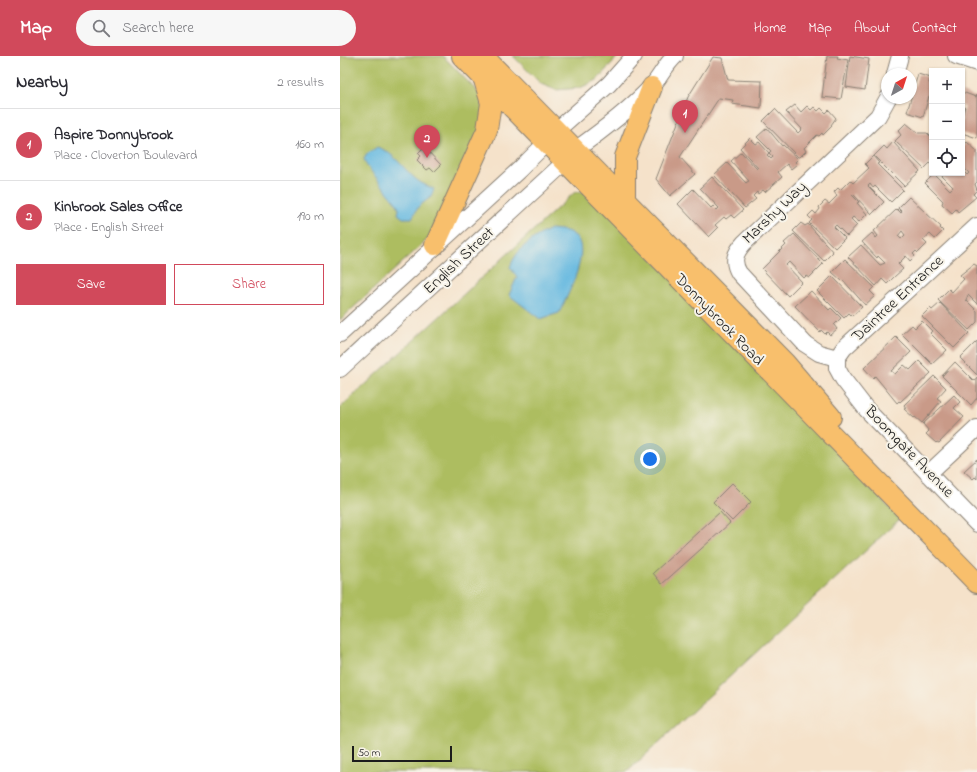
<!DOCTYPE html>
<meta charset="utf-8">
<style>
body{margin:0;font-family:"Indie Flower",sans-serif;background:#f7f7f7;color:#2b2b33}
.controls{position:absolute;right:12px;top:12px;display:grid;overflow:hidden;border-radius:0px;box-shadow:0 1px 3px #0004}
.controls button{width:36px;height:36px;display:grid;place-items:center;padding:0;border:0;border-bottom:1px solid #e1e1e2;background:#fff;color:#2b2b33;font:20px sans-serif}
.compass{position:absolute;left:541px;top:12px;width:36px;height:36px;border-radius:50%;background:#fff;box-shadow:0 1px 3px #0004;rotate:39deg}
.scale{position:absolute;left:12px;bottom:10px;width:100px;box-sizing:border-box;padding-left:4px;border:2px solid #1c1c1c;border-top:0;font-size:11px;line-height:14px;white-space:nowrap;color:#1c1c1c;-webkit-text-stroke:3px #f7f3e8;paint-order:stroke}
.you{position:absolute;left:310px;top:403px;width:14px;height:14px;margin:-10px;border:3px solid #fff;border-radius:50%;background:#1a73e8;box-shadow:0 0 0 6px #1a73e833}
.badge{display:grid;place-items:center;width:26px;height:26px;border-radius:50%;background:#d1495b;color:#fff;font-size:13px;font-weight:700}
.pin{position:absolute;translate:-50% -33px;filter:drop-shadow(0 1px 2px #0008)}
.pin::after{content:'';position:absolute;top:21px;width:14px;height:12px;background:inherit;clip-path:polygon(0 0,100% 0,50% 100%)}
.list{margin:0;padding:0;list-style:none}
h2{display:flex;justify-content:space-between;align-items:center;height:52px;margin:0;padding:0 16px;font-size:17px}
h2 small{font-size:13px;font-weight:400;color:#7c7c81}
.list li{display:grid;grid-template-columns:26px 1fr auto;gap:12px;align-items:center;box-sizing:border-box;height:72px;padding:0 16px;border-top:1px solid #e1e1e2}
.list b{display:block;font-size:15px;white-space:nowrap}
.list p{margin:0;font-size:13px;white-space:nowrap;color:#7c7c81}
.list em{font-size:13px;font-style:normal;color:#7c7c81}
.actions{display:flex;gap:8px;padding:12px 16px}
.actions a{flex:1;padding:9px 0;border:1px solid #d1495b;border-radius:0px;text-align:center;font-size:14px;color:#d1495b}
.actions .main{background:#d1495b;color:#fff}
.icon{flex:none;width:22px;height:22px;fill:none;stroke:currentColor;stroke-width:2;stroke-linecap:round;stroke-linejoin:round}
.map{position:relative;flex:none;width:637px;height:716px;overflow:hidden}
header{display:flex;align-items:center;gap:24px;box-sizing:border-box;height:56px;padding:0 20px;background:#d1495b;color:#fff}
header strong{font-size:19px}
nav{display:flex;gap:22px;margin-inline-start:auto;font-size:14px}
.search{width:280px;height:36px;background:#f7f7f7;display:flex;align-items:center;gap:10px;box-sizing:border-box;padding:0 14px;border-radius:22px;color:#7c7c81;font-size:15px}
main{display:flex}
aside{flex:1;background:#fff}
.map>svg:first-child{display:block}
</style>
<header>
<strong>Map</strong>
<div class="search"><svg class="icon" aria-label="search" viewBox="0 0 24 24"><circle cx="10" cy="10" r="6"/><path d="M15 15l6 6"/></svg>Search here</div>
<nav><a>Home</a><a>Map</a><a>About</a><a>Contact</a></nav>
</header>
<main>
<aside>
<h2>Nearby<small>2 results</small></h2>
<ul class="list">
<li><span class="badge">1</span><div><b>Aspire Donnybrook</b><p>Place · Cloverton Boulevard</p></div><em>160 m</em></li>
<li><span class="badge">2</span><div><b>Kinbrook Sales Office</b><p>Place · English Street</p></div><em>190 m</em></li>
</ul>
<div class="actions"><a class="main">Save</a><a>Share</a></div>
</aside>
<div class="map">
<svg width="637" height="716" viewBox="0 0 637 716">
<rect width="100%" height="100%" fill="#f7f3e8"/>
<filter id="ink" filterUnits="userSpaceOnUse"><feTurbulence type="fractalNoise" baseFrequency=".025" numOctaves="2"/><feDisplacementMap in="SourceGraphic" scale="8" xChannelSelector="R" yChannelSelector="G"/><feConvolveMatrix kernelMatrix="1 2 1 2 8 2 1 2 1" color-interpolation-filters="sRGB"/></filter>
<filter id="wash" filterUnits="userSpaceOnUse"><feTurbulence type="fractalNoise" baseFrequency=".012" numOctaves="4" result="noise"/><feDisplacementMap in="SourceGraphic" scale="16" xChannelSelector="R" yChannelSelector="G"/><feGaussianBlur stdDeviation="0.9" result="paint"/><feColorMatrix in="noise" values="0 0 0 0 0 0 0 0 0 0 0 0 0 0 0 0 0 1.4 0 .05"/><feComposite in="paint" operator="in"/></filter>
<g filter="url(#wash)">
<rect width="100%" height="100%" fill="#f5e2ca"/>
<path fill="#adbd60" stroke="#646c3e" d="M0,0h103l38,39 3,25 -55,118 -89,82z
M173,0h105l-21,24 -17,8 -24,2 -15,-6z
M235,136h14l311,327 -273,253h-287v-364z"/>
<path fill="#64b8e0" stroke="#406a7e" d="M37,91c17,5 27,23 40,33 5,4 11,6 17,9l-3,8 -12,9 -7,12h-9l-5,-4 1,-5 -2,-5 -30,-38 -3,-7 3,-5z
M210,173c9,1 17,0 24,6 19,13 -7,62 -15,78l-19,6 -31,-24 8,-18 -7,-10c7,-19 23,-29 40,-38z"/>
<g id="blocks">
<path fill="#c99a88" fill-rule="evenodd" d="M487,0h11l-1,2 11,2 -7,39 -19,-2z
M510,0l19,3 -4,31 -19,-3z
M373,1l9,1 6,22 34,1 -1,27 -29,-4 1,-4 -14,-2 -39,59 15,17 -25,22 -14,-17 32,-82z
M578,18l13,4 -2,5h3v14l-3,-1 -6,21 -16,-5z
M622,36l14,5 1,-3v44l-15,-5v-17l3,-9 -3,-1z
M455,49l6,7 6,-6 4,4 3,-3 4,4 3,-3 5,5 3,-3 7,8 -5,7 1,1 -9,9 -1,-2 -3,3 -2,-1 -13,13 2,3 -6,6h-2l-35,-36 12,-12 23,24 4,-4 -16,-17z
M566,67l12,10h9l5,5v23l-8,8 -29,-28 6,-6 -3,-4z
M427,72l15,18 1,-1 15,14 -3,3 2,2 -6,5 -4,-5 -9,8 4,5 -17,15 -2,-2 -5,4 -1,-2 -4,4 3,3 -11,9 -31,-33 13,-12 19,20 1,-1 2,-1 -18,-20 10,-9 16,17 1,-1 -18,-20 10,-10 6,6 3,-2 10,11 -2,2 4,4 2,-2 -4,-4 2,-2 -14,-14z
M553,86l27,29 -16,15 -30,-30 10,-10 3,3z
M627,86l10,9v31l-2,2 2,6 -4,4 3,3 -18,15 -2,-3 -4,4 -10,-9 1,-3 -18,-18 9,-9 16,16 3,-3 -14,-14h23v-3l5,5 2,-2 -7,-7v-19z
M84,91l17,18 -7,7 -4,-4 -3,2 -10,-10 4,-4 -3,-3z
M533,100l6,7 -2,1 26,26 -12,12 -16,-16 -2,2 -3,-4 -2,2 16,16 -12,12 -19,-20 -1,1 7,7 -2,1 10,11 -8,8 -6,-5 -2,2 6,6 -10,11 -11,-11 -2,2 11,11 -10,10 -26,-25 3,-3 -4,-4 5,-5 3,3 4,-5 -1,-2 6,-6 4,3 8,-8 -3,-4 4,-4 2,2 10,-10 3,3 16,-15 -4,-4z
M372,121l31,33 -9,8 -3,-3 -5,4 -2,-2 -9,8 3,3 -9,9 -31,-33 15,-15 18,19 2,-2 4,4 2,-2 -19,-20z
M569,141l32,30 -1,1 3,3 -8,8 -5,-5 -7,6 4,4 -9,9 -2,-2 -3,3 2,2 -5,5 -4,-5 -8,8 5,5 -9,8 -7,7 -5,-5 -6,7 -28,-29 13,-12 19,20 5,-2 -7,-7 -1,2 -15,-16 10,-9 4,5 2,-2 -4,-5 23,-22 4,4 1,-1 -4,-4zM562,175l3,4 -4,4 -3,-3z
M461,167l4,3 3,-2 25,28 -9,9 -31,-30z
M454,178l29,30 -14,14 -3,-2 -2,2 -15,-16 -3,3 16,17 -14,14 -26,-27 24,-24 -2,-2z
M505,203l29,28 -4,4 5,5 -10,9 -22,-25 -1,1 -10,-9z
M634,208l3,2v38l-9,-9 -2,5 11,11v11l-8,8 -31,-30 11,-11 3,3 12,-13 -4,-4z
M492,220l30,31 -10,9 -3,-3 -5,5 -27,-27z
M471,235l18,19 2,-2 10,10 -7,7 3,4 -7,6 -3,-3 -2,2 -4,-4 -1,2 -25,-26z
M600,247l29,30 -15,15 -32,-32 8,-8 2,2z
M582,265l10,10 -2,2 17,17 -15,14 -30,-30 10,-9 3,3z
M556,281l15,15 -20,19 4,3 9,-9 6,5 9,-9 12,12 -31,29 -1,-1 -2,2 -22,-27 -2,2 -9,-10z
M637,285v34l-17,-17z
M615,306l19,19 3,-4v21l-6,7 -29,-29z
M594,320l12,12 -9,10 4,3 -19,22 -7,-6 -1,1 -10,-9 2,-1 -2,-3z
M614,339l6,7 -6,6 10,9 -25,26 -2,-1 -1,1 -10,-9 3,-3 -6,-7z
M637,403v20l-2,-2 -2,2 -9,-8z
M392,427l19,19 -19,19 -19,-19z
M380,456l10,11 -68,61 -9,-11z"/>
</g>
</g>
<g filter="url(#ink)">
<use href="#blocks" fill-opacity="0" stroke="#887f73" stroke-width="1"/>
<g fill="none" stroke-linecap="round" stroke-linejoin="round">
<g stroke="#887f73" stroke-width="18">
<path id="minor" d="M616,0l21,7
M555,18l5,-18
M216,75l53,-47 25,-28
M235,94c27,-19 53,-39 76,-63 9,-9 14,-22 24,-31
M637,170l-133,122 -7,10v10l6,11 24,31 110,114
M0,278l180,-165 26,-26
M497,302l-18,-5 -14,-9 -66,-71c-7,-12 -4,-20 5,-30l134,-127 10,-18
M0,313l225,-207
M588,418l49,-46"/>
</g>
<g stroke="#887f73" stroke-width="22">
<path id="major" d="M122,0l515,527
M143,0l302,307 46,54
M285,143v-42l27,-70
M95,189l52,-115 4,-27 -7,-23"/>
</g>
<use href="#minor" stroke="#fff" stroke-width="16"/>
<use href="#major" stroke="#f8bf6c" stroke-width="20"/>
</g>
</g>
<g text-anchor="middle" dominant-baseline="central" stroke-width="4" stroke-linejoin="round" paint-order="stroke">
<g font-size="16" fill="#1c1c1c" stroke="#f7f3e8">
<text transform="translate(435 157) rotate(-44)">Marshy Way</text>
<text transform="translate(119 205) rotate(-43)">English Street</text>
<text transform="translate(558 243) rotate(-43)">Daintree Entrance</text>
<text transform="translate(379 264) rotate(46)">Donnybrook Road</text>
<text transform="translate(569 396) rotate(46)">Boomgate Avenue</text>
</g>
</g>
</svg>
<div class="controls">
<button>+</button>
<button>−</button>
<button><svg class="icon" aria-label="locate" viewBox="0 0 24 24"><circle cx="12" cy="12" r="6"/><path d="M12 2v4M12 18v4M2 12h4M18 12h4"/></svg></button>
</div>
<svg class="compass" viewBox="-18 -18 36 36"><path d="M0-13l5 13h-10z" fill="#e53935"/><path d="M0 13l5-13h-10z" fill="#7c7c81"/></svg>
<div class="scale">50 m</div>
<div class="you"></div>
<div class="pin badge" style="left:345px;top:77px">1</div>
<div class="pin badge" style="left:87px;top:102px">2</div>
</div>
</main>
